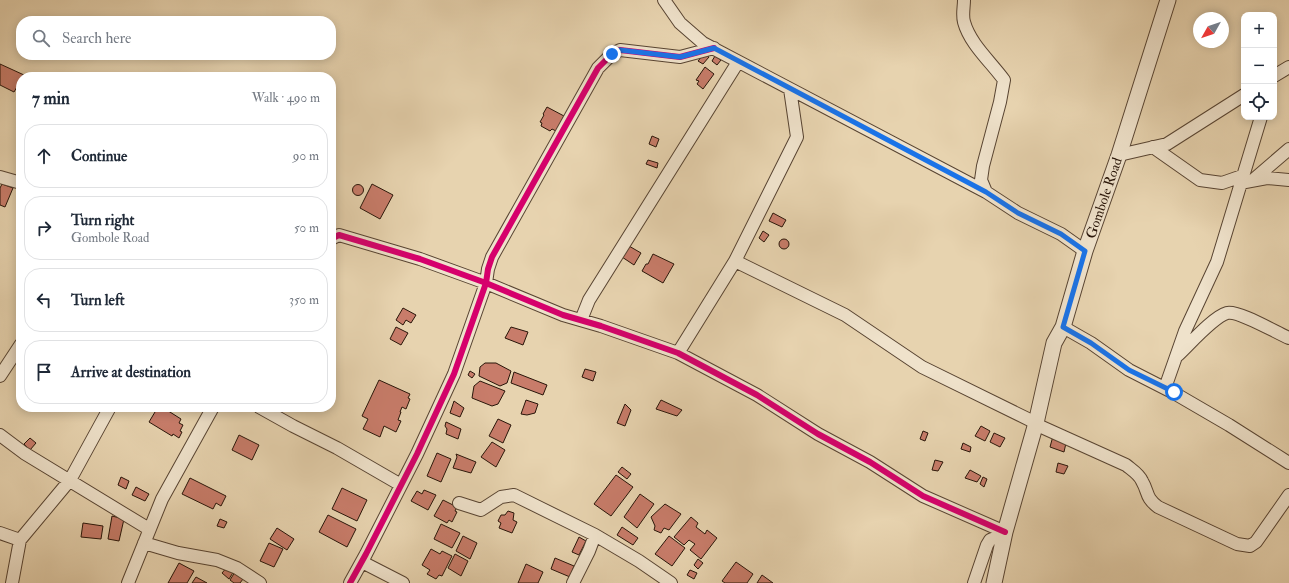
<!DOCTYPE html>
<meta charset="utf-8">
<style>
body{margin:0;font-family:"IM FELL Double Pica",serif;background:#f2f2f3;color:#1f2937}
.controls{position:absolute;right:12px;top:12px;display:grid;overflow:hidden;border-radius:8px;box-shadow:0 2px 10px #0003}
.controls button{width:36px;height:36px;display:grid;place-items:center;padding:0;border:0;border-bottom:1px solid #e0e1e3;background:#fff;color:#1f2937;font:20px sans-serif}
.compass{position:absolute;left:1193px;top:12px;width:36px;height:36px;border-radius:50%;background:#fff;box-shadow:0 2px 10px #0003;rotate:230deg}
.stop{position:absolute;width:12px;height:12px;margin:-9px;border:3px solid #1a73e8;border-radius:50%;background:#fff}
.stop.end{background:#1a73e8;border-color:#fff;box-shadow:0 1px 4px #0008}
.list{margin:0;padding:0;list-style:none}
h2{display:flex;justify-content:space-between;align-items:center;height:52px;margin:0;padding:0 16px;font-size:17px}
h2 small{font-size:13px;font-weight:400;color:#747a83}
.list li{display:grid;grid-template-columns:26px 1fr auto;gap:12px;align-items:center;box-sizing:border-box;height:64px;margin:0 8px 8px;padding:0 8px;border:1px solid #e0e1e3;border-radius:16px}
.list b{display:block;font-size:15px;white-space:nowrap}
.list p{margin:0;font-size:13px;white-space:nowrap;color:#747a83}
.list em{font-size:13px;font-style:normal;color:#747a83}
.icon{flex:none;width:22px;height:22px;fill:none;stroke:currentColor;stroke-width:2;stroke-linecap:round;stroke-linejoin:round}
.map{position:relative;flex:none;width:1289px;height:583px;overflow:hidden}
.search{position:absolute;background:#fff;box-shadow:0 2px 10px #0003;left:16px;top:16px;width:320px;height:44px;display:flex;align-items:center;gap:10px;box-sizing:border-box;padding:0 14px;border-radius:16px;color:#747a83;font-size:15px}
.panel{position:absolute;background:#fff;box-shadow:0 2px 10px #0003;left:16px;top:72px;width:320px;height:340px;border-radius:16px}
.map>svg:first-child{display:block}
</style>
<div class="map">
<svg width="1289" height="583" viewBox="0 0 1289 583">
<rect width="100%" height="100%" fill="#e7d3af"/>
<filter id="stains"><feTurbulence type="fractalNoise" baseFrequency=".005" numOctaves="4"/><feColorMatrix values="0 0 0 0 .2 0 0 0 0 .09 0 0 0 0 .02 0 0 0 .5 -.17"/></filter>
<radialGradient id="worn" r=".72"><stop offset=".6" stop-color="#630" stop-opacity="0"/><stop offset="1" stop-color="#630" stop-opacity=".3"/></radialGradient>
<path fill="#c87c6a" stroke="#281509" d="M704,54l5,3 -6,7 -5,-3z
M715,56l6,4 -4,5 -5,-4z
M0,64l24,11 -3,2v3l-7,12 -14,-7z
M705,67l9,7 -11,15 -6,-5 2,-3 -3,-1z
M547,107l17,9 -8,15 -4,-2 -2,2 -9,-5 1,-3 -2,-1 4,-7 -1,-1z
M652,136l7,3 -3,8 -7,-3z
M648,160l10,3 -1,5 -11,-4z
M2,184l11,4 -8,19 -5,-2v-17z
M372,184l21,11 -13,24 -20,-11z
M352.5 190a5.5 5.5 0 1 1 11 0a5.5 5.5 0 1 1-11 0Z
M773,213l13,7 -4,7 -13,-6z
M763,231l6,4 -5,7 -5,-4z
M779 244a5 5 0 1 1 10 0a5 5 0 1 1-10 0Z
M629,246l12,7 -7,12 -12,-8z
M653,254l21,10 -11,19 -21,-12 4,-7h2z
M403,308l13,7 -5,8 -5,-3 -3,5 -7,-5z
M396,327l12,6 -7,12 -11,-6z
M511,327l17,5 -5,13 -18,-7z
M485,363h11l15,8 -4,12 -7,3 -21,-10 1,-9z
M585,369l11,3 -3,9 -11,-4z
M470,371l5,3 -3,4 -4,-3z
M514,372l33,13 -4,10 -32,-12z
M379,380l31,14 -2,4 2,1 -4,10 -4,-2 -2,5h1l-3,8 3,1 -5,11 -12,-6 -4,11 -17,-8 5,-10 -6,-3z
M480,381l25,10 -7,13 -6,2 -20,-8 2,-12z
M526,400l12,4 -3,9 -8,2 -6,-1z
M661,400l21,10 -5,6 -21,-7z
M454,401l10,7 -4,9 -10,-4z
M625,404l6,6 -6,16 -8,-3z
M158,407h4l19,12 -2,4 4,2 -3,6 2,1 -3,6 -6,-4 -1,2 -23,-14z
M498,419l13,6 -8,18 -14,-7z
M446,422l15,7 -3,10 -12,-5 1,-5 -2,-3z
M981,426l9,5 -5,10 -10,-5z
M923,431l5,2 -3,8 -5,-2z
M994,433l11,5 -5,9 -10,-5z
M239,435l20,10 -7,15 -20,-10z
M1053,436l13,7 -2,9 -14,-5z
M30,438l6,5 -6,7 -6,-6z
M492,442l13,8 -9,17 -15,-10z
M963,443l8,4 -1,5 -9,-3z
M437,453l14,6 -10,23 -14,-6z
M456,454l20,8 -5,11 -18,-5 4,-11z
M935,460l8,2 -5,9 -6,-1z
M1058,463l10,3 -4,8 -8,-2z
M622,467l9,7 -4,5 -9,-7z
M970,470l11,6 -4,6 -12,-4z
M616,475l17,12 -22,29 -17,-12z
M121,477l8,4 -3,8 -8,-4z
M983,477l4,2 -3,8 -4,-3z
M190,478l36,18 -5,10 -5,-3 -3,6 -31,-15z
M136,487l13,7 -4,7 -13,-6z
M342,488l25,12 -10,21 -25,-12z
M424,490l12,5 -8,15 -17,-9 6,-10 5,3z
M640,494l14,10 -17,24 -13,-11z
M443,500l14,7 -2,4 2,1 -5,10 -3,-2 -2,3 -13,-7z
M665,504l16,10 -12,16 -5,-2 -3,5 -7,-3 1,-4 -4,-9z
M508,511l6,2 -1,7 4,2 -5,11 -13,-5 2,-5 -3,-2 3,-6h4z
M328,515l28,14 -9,18 -28,-15z
M112,516l12,3 -5,22 -11,-2z
M691,517l7,6 -2,4 9,7 2,-4 10,8 -16,21 -11,-9 5,-6 -6,-4 -5,5 -10,-8z
M220,519l7,3 -3,6 -7,-2z
M83,523l20,3 -2,13 -20,-2z
M441,524l19,9 -8,15 -18,-9z
M622,527l16,11 -5,7 -16,-10z
M277,528l17,11 -7,11 -17,-11z
M463,536l14,7 -7,16 -14,-8z
M669,536l16,12 -13,18 -17,-12z
M579,537l7,4 -7,14 -7,-3z
M269,543l14,6 -9,18 -14,-6z
M431,549l9,5 2,-3 10,5 -10,20 -3,-1 -3,4 -9,-5 3,-4 -8,-5z
M455,554l13,7 -7,15 -13,-8z
M555,558l19,8 -4,11 -19,-8z
M698,559l5,4 -5,6 -4,-4z
M736,562l17,12 -6,9h-22l-3,-2z
M179,563l15,8 -7,12h-19z
M526,564l17,8 -5,11h-20z
M228,566l6,5 -5,8 -7,-6z
M690,570l7,3 -3,6 -7,-4z
M235,572l8,7 -3,4h-6l-4,-3z
M762,575l11,8h-16z
M196,577l11,6h-15z"/>
<g fill="none" stroke-linecap="round" stroke-linejoin="round">
<g stroke="#584432" stroke-width="14">
<path id="minor" d="M664,0l16,23 23,20 283,149 32,21 43,21 24,17
M964,0c0,7 -2,15 0,22 6,22 27,40 40,58l-4,22 -17,64 -2,14 5,12
M1274,76l15,-9
M1153,147l47,33 22,3 20,-7
M1119,155l48,-11 77,-49
M0,177l21,6
M1253,180l36,-31
M1240,183l27,-5 22,2
M331,239l8,-4 81,24 66,24 77,32 38,11 77,27 79,42 61,39 52,28 53,34 82,36
M735,261l110,54 77,52 114,56
M581,320l8,-20 149,-238
M1063,327l28,16 38,27 45,23 55,32 60,38
M678,353l57,-92 62,-124 -7,-48
M1178,355c11,-10 35,-38 49,-42 11,-3 50,20 62,25
M0,376l21,-32
M1165,388l20,-57 32,-69 44,-145
M259,407l34,19 44,22 64,37
M1035,424l91,41c6,5 13,9 16,16 7,12 3,16 16,26l79,37 13,2 6,-4 33,-47
M0,435l24,18 125,76
M459,503l22,7 20,-13 13,-2 81,40 44,26 32,22
M0,533l20,7
M144,543l34,10 39,7 20,8 23,15
M362,562l41,21
M12,583l8,-43 50,-60 40,-73
M128,583l34,-84 51,-92
M350,583l16,-29 51,-100 37,-80 32,-91 2,-14 4,-12 106,-189 14,-14 8,-4 60,7 34,-9
M573,583l16,-32 6,-16
M974,583l13,-38 3,-5 14,-6"/>
</g>
<g stroke="#584432" stroke-width="17">
<path id="tertiary" d="M994,583l11,-51 31,-109 18,-80 9,-16 22,-76 34,-96 49,-155"/>
</g>
<use href="#minor" stroke="#efe2cb" stroke-width="12"/>
<use href="#tertiary" stroke="#efe2cb" stroke-width="15"/>
<g stroke="#efe2cb" stroke-width="8">
<path id="cycleway" d="M331,239l8,-4 81,24 66,24 77,32 38,11 77,27 79,42 61,39 52,28 53,34 82,36
M350,583l16,-29 51,-100 37,-80 32,-91 2,-14 4,-12 106,-189 14,-14 8,-4 60,7 34,-9"/>
</g>
<use href="#cycleway" stroke="#d6006c" stroke-width="6"/>
</g>
<g fill="none" stroke-linecap="round" stroke-linejoin="round">
<path stroke="#1a73e8" stroke-width="5" d="M612,54l8,-4 60,7 34,-9 272,144 32,21 43,21 24,17 -22,76 28,16 38,27 45,22"/>
</g>
<g text-anchor="middle" dominant-baseline="central" stroke-width="3.5" stroke-linejoin="round" paint-order="stroke">
<g font-size="14" fill="#281509" stroke="#efe2cb">
<text transform="translate(1104 198) rotate(-71)">Gombole Road</text>
</g>
</g>
<rect width="100%" height="100%" filter="url(#stains)"/>
<rect width="100%" height="100%" fill="url(#worn)"/>
</svg>
<div class="controls">
<button>+</button>
<button>−</button>
<button><svg class="icon" aria-label="locate" viewBox="0 0 24 24"><circle cx="12" cy="12" r="6"/><path d="M12 2v4M12 18v4M2 12h4M18 12h4"/></svg></button>
</div>
<svg class="compass" viewBox="-18 -18 36 36"><path d="M0-13l5 13h-10z" fill="#e53935"/><path d="M0 13l5-13h-10z" fill="#747a83"/></svg>
<div class="stop" style="left:1174px;top:392px"></div>
<div class="stop end" style="left:612px;top:54px"></div>
<div class="search"><svg class="icon" aria-label="search" viewBox="0 0 24 24"><circle cx="10" cy="10" r="6"/><path d="M15 15l6 6"/></svg>Search here</div>
<section class="panel">
<h2>7 min<small>Walk · 490 m</small></h2>
<ul class="list">
<li><svg class="icon" aria-label="ahead" viewBox="0 0 24 24"><path d="M12 20V5M6 11l6-6 6 6"/></svg><div><b>Continue</b></div><em>90 m</em></li>
<li><svg class="icon" aria-label="right" viewBox="0 0 24 24"><path d="M7 20v-9h11M14 6l5 5-5 5"/></svg><div><b>Turn right</b><p>Gombole Road</p></div><em>50 m</em></li>
<li><svg class="icon" aria-label="left" viewBox="0 0 24 24"><path d="M17 20v-9H6M10 6l-5 5 5 5"/></svg><div><b>Turn left</b></div><em>350 m</em></li>
<li><svg class="icon" aria-label="arrive" viewBox="0 0 24 24"><path d="M6 21V4h12l-3 4 3 4H6"/></svg><div><b>Arrive at destination</b></div></li>
</ul>
</section>
</div>
